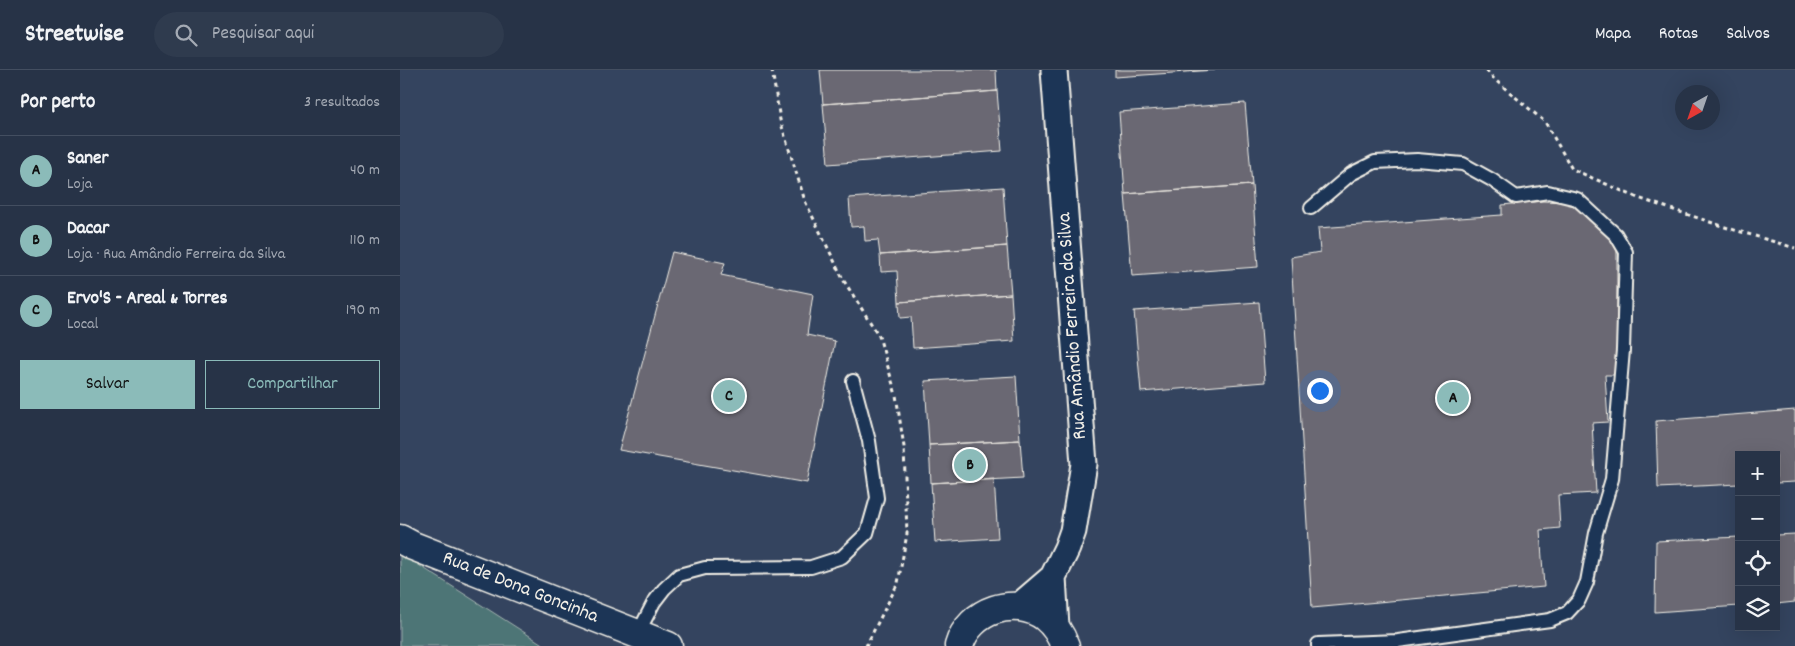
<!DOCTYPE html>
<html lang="pt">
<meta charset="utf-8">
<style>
body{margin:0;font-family:Dekko,sans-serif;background:#2f3b4e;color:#f1f3f6}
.controls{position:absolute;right:15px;bottom:15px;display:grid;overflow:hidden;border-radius:0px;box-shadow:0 5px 20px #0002}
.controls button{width:45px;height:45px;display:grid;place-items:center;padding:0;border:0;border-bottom:1px solid #434e60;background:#273347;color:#f1f3f6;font:25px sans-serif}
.compass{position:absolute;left:1275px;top:15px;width:45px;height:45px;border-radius:50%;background:#273347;box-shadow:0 5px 20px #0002;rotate:220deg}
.you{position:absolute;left:919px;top:320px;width:18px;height:18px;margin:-12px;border:4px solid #fff;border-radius:50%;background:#1a73e8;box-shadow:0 0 0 8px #1a73e833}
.badge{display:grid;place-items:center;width:32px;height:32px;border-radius:50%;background:#8bbbb9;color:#111;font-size:16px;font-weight:700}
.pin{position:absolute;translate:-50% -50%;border:2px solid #fff;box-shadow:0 1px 5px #0006}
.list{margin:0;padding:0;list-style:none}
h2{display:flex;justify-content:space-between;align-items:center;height:65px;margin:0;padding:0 20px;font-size:21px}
h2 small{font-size:16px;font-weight:400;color:#a4aab4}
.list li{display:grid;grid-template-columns:32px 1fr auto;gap:15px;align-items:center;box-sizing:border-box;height:70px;padding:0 20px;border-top:1px solid #434e60}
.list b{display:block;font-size:19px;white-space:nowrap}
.list p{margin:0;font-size:16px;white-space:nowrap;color:#a4aab4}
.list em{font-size:16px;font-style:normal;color:#a4aab4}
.actions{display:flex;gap:10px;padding:15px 20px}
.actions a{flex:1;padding:11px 0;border:1px solid #8bbbb9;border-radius:0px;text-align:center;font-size:18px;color:#8bbbb9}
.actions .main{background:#8bbbb9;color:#111}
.icon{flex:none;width:28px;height:28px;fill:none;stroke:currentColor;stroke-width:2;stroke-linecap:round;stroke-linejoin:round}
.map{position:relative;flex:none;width:1395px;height:576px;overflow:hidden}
header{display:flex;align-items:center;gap:30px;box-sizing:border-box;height:70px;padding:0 25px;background:#273347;border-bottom:1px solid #434e60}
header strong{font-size:24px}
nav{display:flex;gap:28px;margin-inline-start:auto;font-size:18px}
.search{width:350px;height:45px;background:#2f3b4e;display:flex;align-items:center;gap:12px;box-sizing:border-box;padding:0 18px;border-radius:28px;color:#a4aab4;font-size:19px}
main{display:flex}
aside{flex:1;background:#273347}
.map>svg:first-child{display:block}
</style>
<header>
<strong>Streetwise</strong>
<div class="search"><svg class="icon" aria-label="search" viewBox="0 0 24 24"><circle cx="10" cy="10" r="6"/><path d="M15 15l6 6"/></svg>Pesquisar aqui</div>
<nav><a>Mapa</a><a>Rotas</a><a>Salvos</a></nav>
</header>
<main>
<aside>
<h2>Por perto<small>3 resultados</small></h2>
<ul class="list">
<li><span class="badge">A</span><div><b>Saner</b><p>Loja</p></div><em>40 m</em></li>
<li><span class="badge">B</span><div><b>Dacar</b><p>Loja · Rua Amândio Ferreira da Silva</p></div><em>110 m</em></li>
<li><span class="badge">C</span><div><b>Ervo'S - Areal &amp; Torres</b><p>Local</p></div><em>190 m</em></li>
</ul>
<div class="actions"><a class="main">Salvar</a><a>Compartilhar</a></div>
</aside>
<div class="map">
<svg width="1395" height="576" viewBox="0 0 1395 576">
<rect width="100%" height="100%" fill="#34445f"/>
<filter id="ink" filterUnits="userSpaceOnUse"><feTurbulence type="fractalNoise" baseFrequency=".02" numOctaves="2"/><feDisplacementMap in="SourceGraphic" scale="10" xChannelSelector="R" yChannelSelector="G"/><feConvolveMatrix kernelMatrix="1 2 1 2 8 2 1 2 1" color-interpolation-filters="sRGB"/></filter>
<g filter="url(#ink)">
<path fill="#4e7476" stroke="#a1b2af" d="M0,483l144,92v1h-144z"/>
<path fill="#6a6873" stroke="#f4f1e8" d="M420,0h176l1,21 -174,13z
M715,0h100l-100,7z
M597,21l5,60 -174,13 -5,-60z
M845,33l7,82 -127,9 -6,-82z
M852,115l6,82 -126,9 -7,-82z
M603,117l4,59 -127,9 -2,-15 -13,1 -1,-15 -13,1 -2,-29z
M1143,131l23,1 15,7 29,29 7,13v124h-12l3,47 -16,1 4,70 -38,2 2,33 -20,2 4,57 -232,21 -21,-351 29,-5 -2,-24 184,-13v-10z
M607,176l4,48 -112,8 -2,-31 -16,1 -1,-17z
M272,182l53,11 -4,12 92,19 -6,41 28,6 -28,142 -188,-33z
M611,224l3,47 -101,7 -2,-31 -11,1 -1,-16z
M859,232l6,80 -124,10 -7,-81z
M616,306l4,64 -91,5 -4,-64z
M1395,340v72l-19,1v-28h-37v29l-81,4 -2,-67z
M620,370l3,38 -92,5 -2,-38z
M594,409l4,59 -63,4 -4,-59z
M1395,464v68l-19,2v-69z
M1339,467v69l-84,6 1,-71z"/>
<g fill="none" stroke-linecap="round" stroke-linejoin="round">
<g stroke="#f4f1e8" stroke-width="16">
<path id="lane" d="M911,138l40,-34 24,-12 42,-2 46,4 29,16 24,17 32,-5 29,7 39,36 10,17 -3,98 -11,129 -16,54 -9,49 -8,18 -12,13 -17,7 -152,21 -80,3v2
M237,565l17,-33 10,-13 15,-14 26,-7 106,-1 31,-10 25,-24 10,-35 -8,-57 -16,-60"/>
</g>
<g stroke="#f4f1e8" stroke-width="29">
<path id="street" d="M653,507l3,50
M618,537l35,-30 14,-29 6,-17 11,-67 -30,-394"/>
</g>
<g stroke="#f4f1e8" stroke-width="31">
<g id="primary">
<path id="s1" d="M0,469l13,7 255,100"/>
<path d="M559,576c10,-36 56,-51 86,-29 10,8 16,18 20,29"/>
</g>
</g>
<path stroke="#f4f1e8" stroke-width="3" stroke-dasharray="4 4" stroke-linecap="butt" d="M372,0l8,50 25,81 39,80 35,55 17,59 8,52 3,87 -9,49 -32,63
M1086,0l8,9 51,43 27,47 66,29 90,30 67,20"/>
<use href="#lane" stroke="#1d3557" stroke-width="12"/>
<use href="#street" stroke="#1d3557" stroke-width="25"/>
<use href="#primary" stroke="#1d3557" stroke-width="28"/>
</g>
</g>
<g text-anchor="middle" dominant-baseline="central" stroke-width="4" stroke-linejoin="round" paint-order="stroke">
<g font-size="20" fill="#f4f1e8" stroke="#1d3557">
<text transform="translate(673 256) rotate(-94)">Rua Amândio Ferreira da Silva</text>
<text stroke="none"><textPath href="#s1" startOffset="130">Rua de Dona Goncinha</textPath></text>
</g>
</g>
</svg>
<div class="controls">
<button>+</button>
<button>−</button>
<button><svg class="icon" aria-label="locate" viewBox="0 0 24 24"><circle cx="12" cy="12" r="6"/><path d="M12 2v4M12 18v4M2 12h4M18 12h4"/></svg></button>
<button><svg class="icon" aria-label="layers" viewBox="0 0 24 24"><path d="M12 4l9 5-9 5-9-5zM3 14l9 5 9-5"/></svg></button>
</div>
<svg class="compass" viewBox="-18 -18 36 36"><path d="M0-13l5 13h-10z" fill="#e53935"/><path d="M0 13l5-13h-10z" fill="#a4aab4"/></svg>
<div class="you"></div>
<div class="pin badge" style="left:1053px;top:328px">A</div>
<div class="pin badge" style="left:570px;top:395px">B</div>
<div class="pin badge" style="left:329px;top:326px">C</div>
</div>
</main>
